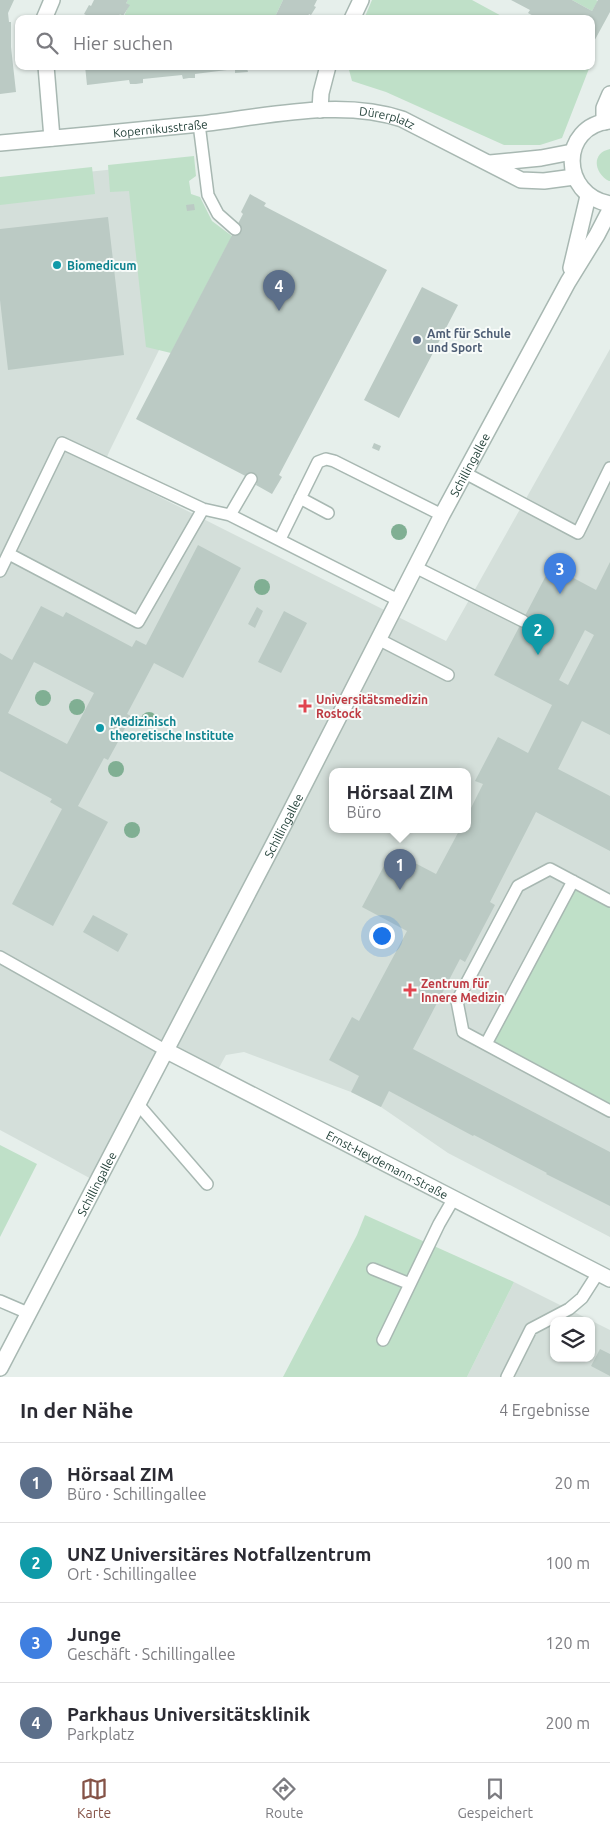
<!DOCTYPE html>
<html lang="de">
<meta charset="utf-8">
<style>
body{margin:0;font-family:Ubuntu,sans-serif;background:#f2f2f3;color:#2b2b33}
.controls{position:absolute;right:15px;bottom:15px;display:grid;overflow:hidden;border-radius:10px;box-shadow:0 1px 4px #0004}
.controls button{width:45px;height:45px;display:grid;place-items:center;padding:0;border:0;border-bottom:1px solid #e1e1e2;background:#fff;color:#2b2b33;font:25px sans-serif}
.you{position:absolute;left:381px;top:935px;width:18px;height:18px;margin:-12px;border:4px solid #fff;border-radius:50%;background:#1a73e8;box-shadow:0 0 0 8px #1a73e833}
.badge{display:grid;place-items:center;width:32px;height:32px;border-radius:50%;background:#855347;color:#fff;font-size:16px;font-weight:700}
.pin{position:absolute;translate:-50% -41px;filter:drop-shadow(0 1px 2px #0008)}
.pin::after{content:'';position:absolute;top:26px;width:18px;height:15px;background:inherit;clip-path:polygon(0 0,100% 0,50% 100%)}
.popup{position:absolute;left:329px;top:768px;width:142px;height:65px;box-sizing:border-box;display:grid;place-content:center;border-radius:10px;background:#fff;filter:drop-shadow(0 1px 4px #0005);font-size:16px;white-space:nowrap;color:#7c7c81}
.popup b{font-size:19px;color:#2b2b33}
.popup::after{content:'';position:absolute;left:50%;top:100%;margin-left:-10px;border:10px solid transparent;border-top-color:#fff}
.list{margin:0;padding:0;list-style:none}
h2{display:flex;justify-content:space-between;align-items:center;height:65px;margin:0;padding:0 20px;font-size:21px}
h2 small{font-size:16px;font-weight:400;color:#7c7c81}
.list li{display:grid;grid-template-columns:32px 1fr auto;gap:15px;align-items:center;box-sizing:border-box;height:80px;padding:0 20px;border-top:1px solid #e1e1e2}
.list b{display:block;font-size:19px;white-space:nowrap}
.list p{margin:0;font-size:16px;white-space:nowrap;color:#7c7c81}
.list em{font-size:16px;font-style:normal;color:#7c7c81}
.icon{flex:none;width:28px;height:28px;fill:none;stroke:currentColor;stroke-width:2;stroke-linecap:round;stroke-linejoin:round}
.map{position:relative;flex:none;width:610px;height:1377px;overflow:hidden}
.search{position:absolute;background:#fff;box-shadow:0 1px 4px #0004;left:15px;right:15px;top:15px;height:55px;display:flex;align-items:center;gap:12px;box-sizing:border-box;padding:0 18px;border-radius:10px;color:#7c7c81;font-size:19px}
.sheet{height:385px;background:#fff}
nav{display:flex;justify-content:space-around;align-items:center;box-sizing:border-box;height:70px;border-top:1px solid #e1e1e2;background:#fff;font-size:14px;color:#7c7c81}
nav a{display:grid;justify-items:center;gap:2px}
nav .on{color:#855347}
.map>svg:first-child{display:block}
</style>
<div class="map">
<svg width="610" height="1377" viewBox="0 0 610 1377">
<rect width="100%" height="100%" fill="#e6efeb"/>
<path fill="#d4dfda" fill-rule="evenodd" d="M174,163l12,132 -76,155 -8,18 344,173 164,-292v888l-162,-84 -67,-46 -30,-15 -107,-40 -18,3 -11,20 -50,-25 -68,132 -97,-52v-949zM332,771h136v58h-136z
M514,1282l96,48v47h-143zM554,1321h37v37h-37z"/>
<path fill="#bfe0c8" d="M128,0h155l-9,19h-156l2,-5 4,2 5,-11 -3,-2z
M372,0h100l35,19h-143z
M572,0h24l2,1 -6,10z
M348,66h242l-28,72 -22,7h-36l-118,-53 -34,-11z
M610,149v32h-1c-15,-8 -18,-28 1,-32z
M194,156l2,20 -7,5 2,13 9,3 12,24 20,15 -61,117 -25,-6 -17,-156 -19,1 -2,-27z
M92,167l3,27 -95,11v-28z
M573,881l37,20v210l-124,-67z
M0,1145l37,19 -37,73z
M365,1215l149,67 -47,95h-184l74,-142z"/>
<path fill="#bbcac4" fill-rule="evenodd" d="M0,0h14l-6,13 1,9h2v25l5,45 -16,2z
M94,0h34l-2,3 4,2 -7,11 -3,-2 -2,5h-34l2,-4 -2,-1 5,-9 2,1z
M283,0h34l-3,6 2,1 -5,8 -2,-1 -2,5h-33z
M511,0h61l20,11 6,-11h12v12l-19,35v-28h-52l-11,-6 2,-3z
M85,66h167v2h-5l1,4 -13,1v-4l-40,5v4h-6l-6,1 -1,-4 -39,4v4l-7,1h-6l-1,-4 -42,5z
M250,194l16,9 -2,3 123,64 -108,205 3,2 -10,17 -16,-9 1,-3 -121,-63 107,-205 -2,-2z
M194,204l1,6 -8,1 -1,-6z
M108,217l16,138 -116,15 -8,-70v-71z
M422,287l36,18 -59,113 -35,-18z
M374,443l7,3 -2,5 -7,-3z
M198,545l43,23 -58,110 -29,-15 -27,51 4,2 -12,24 -11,20 -4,-2 -26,48 30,16 -55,104 -41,-22 50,-95 -12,-7 2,-3 -52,-28v-118l12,7 29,-54 22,11 3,-5 66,35 4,-7 10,5zM34,662l60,31 -27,51 -59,-31z
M610,562v173l-28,-14 -24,48 52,27v55l-74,-39 -46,90 5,3 -30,57 -5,-3 -47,90 197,103v54l-64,-32 1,-1 -73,-38 -1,1 -84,-45 -8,16 -30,-15 8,-16 -30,-16 23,-43 7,4 48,-90 -45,-24 30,-56 44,23 24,-45h8v-15l15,-30 -8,-3 23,-44 30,16 24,-48 -58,-30 57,-109 45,24zM585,630l9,5 -26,50 -9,-5z
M257,607l6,4 -8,17 -7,-4z
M284,611l23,12 -26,50 -23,-11z
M93,915l35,19 -10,18 -35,-20z
M600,1349l10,5v22l-19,-10z"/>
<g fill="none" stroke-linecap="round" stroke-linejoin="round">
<g stroke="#a8b8b2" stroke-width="14">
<path id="service" d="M199,124l9,71 10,19 17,15
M465,473l113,60 32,-65
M300,498l28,15
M230,515l21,-36
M280,539l38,-77 8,-3 8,2 108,54
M9,554l129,68 65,-113
M415,567l108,54
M0,571l62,-128 141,66 27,6 168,85
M378,639l70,36
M610,901l-60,-32 -32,17 -61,115 6,31 147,79
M0,957l165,93
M486,1044l87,-163
M137,1103l70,81
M373,1269l37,15
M0,1301l28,12
M383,1340l56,-116 15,-26
M507,1377l24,-48 38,-20 13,-11 16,-25"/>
</g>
<g stroke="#a8b8b2" stroke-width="18">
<g id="minor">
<path d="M44,19l8,-19"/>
<path d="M352,19l9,-19"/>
<path d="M46,66l6,72"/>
<path d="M320,110l1,-17 7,-27"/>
<path d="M604,122v-14l6,-14"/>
<path d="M571,268l17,-72"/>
<path id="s1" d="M165,1050l445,229"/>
<path id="s2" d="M0,1368l282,-540 160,-313 126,-233 29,-47 13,-25"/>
</g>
</g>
<g stroke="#a8b8b2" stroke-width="18">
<g id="tertiary">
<path d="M610,121c-51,5 -50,74 0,83"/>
<path id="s3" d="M0,143c67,-6 133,-12 200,-19 64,-7 140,-26 202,-5l119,61 23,1 30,-4"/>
<path d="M490,163l51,-5 31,-6"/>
</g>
</g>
<use href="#service" stroke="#fff" stroke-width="11"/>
<use href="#minor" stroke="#fff" stroke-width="15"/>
<use href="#tertiary" stroke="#fff" stroke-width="15"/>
</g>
<g fill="#80af93">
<circle cx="399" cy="532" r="8"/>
<circle cx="262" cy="587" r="8"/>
<circle cx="43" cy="698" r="8"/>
<circle cx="77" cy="707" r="8"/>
<circle cx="149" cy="720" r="8"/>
<circle cx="116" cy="769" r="8"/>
<circle cx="132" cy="830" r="8"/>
</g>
<g fill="#0f9aa8" stroke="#f7fbf9" stroke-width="2">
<circle cx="57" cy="265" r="5"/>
<circle cx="100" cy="728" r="5"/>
</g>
<circle fill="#5c6f8a" stroke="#f7fbf9" stroke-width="2" cx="417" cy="340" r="5"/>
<g fill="#e0444e" stroke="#f7fbf9" stroke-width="2">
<path d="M302.5 698.5h5v5h5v5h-5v5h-5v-5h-5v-5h5z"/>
<path d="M407.5 982.5h5v5h5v5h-5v5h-5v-5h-5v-5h5z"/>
</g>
<g text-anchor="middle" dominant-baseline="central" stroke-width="4" stroke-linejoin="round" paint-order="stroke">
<g font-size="12" fill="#24423a" stroke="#f7fbf9">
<text stroke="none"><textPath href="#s3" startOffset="390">Dürerplatz</textPath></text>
<text stroke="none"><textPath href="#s3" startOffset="161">Kopernikusstraße</textPath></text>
<text stroke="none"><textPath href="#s2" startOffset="1018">Schillingallee</textPath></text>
<text stroke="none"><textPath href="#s2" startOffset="612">Schillingallee</textPath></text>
<text stroke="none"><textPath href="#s1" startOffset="250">Ernst-Heydemann-Straße</textPath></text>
<text stroke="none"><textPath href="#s2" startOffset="208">Schillingallee</textPath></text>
</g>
<g font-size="12" font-weight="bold" fill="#0d838f" stroke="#f7fbf9" text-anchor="start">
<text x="67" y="265">Biomedicum</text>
<text x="110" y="721">Medizinisch<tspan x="110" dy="14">theoretische Institute</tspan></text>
</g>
<g font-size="12" font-weight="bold" fill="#4e5e75" stroke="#f7fbf9" text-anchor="start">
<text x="427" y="333">Amt für Schule<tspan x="427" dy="14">und Sport</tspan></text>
</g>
<g font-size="12" font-weight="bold" fill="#be3a42" stroke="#f7fbf9" text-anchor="start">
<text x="316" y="699">Universitätsmedizin<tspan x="316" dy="14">Rostock</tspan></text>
<text x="421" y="983">Zentrum für<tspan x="421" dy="14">Innere Medizin</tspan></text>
</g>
</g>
</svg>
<div class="controls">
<button><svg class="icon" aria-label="layers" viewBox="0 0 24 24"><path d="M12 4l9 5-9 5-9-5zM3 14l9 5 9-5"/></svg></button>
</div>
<div class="you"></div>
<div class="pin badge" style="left:400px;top:890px;background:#5c6f8a">1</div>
<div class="popup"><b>Hörsaal ZIM</b>Büro</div>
<div class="pin badge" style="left:538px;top:655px;background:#0f9aa8">2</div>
<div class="pin badge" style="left:560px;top:594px;background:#3f7fe0">3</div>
<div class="pin badge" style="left:279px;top:311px;background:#5c6f8a">4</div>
<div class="search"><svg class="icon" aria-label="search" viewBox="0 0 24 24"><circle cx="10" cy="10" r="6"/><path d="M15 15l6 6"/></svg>Hier suchen</div>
</div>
<section class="sheet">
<h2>In der Nähe<small>4 Ergebnisse</small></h2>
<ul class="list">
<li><span class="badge" style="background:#5c6f8a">1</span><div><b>Hörsaal ZIM</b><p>Büro · Schillingallee</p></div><em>20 m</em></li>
<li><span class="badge" style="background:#0f9aa8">2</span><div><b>UNZ Universitäres Notfallzentrum</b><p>Ort · Schillingallee</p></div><em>100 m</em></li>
<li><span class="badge" style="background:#3f7fe0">3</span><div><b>Junge</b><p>Geschäft · Schillingallee</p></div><em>120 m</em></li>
<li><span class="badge" style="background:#5c6f8a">4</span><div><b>Parkhaus Universitätsklinik</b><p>Parkplatz</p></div><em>200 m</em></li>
</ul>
</section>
<nav>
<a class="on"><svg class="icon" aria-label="map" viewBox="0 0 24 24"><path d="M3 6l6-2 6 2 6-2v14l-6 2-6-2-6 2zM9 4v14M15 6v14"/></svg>Karte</a>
<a><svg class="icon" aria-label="directions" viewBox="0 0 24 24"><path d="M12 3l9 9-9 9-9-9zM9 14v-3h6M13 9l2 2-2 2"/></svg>Route</a>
<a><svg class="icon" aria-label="saved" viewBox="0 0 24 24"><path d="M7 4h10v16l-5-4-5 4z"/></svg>Gespeichert</a>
</nav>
